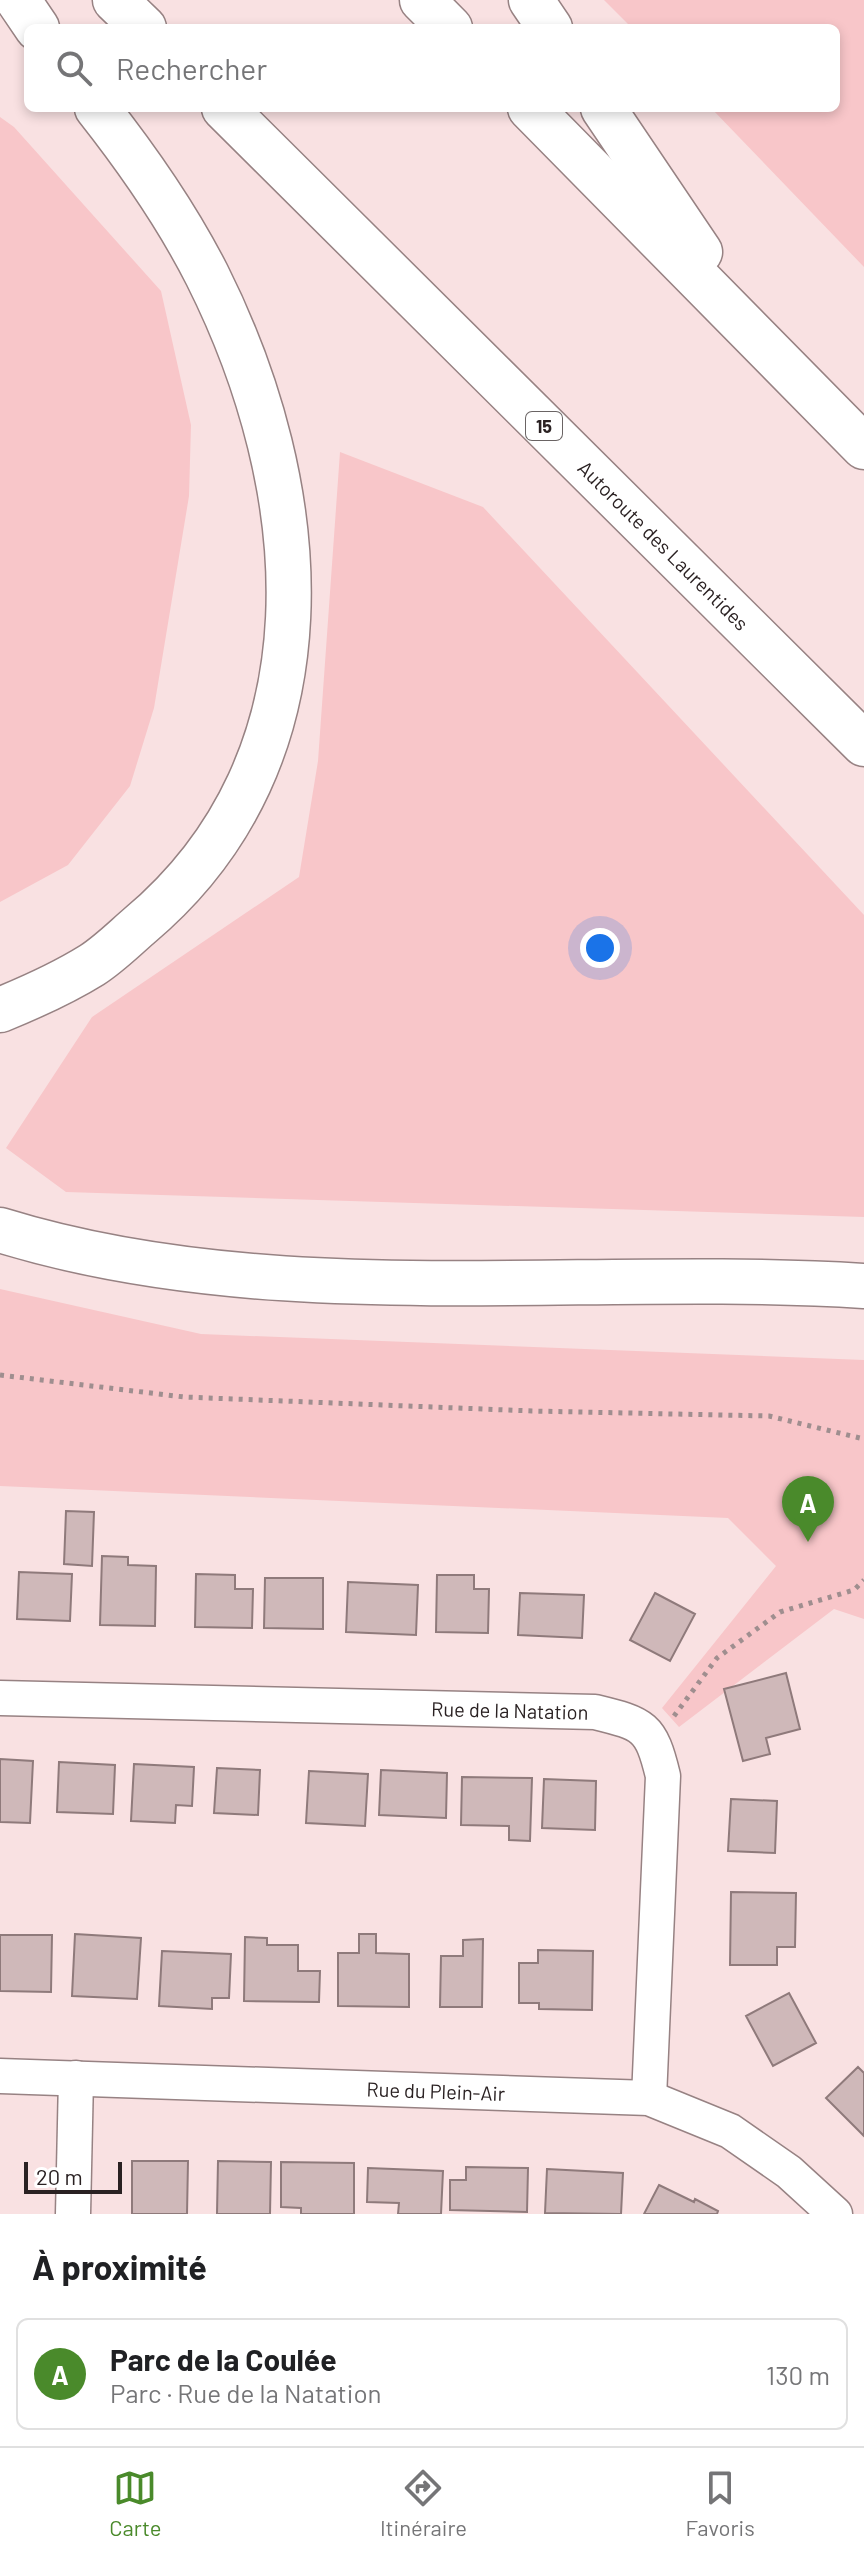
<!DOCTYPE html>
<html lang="fr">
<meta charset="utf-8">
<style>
body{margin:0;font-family:Barlow,sans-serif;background:#f6f6f6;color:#202124}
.scale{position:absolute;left:24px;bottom:20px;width:98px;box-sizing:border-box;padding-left:8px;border:4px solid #2a2122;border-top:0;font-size:22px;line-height:28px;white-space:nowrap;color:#2a2122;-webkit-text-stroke:6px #fff;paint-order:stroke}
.you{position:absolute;left:600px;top:948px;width:28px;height:28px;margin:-20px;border:6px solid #fff;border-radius:50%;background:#1a73e8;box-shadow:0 0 0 12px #1a73e833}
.badge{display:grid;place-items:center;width:52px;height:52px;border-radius:50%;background:#4a8a2b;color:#fff;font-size:26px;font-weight:700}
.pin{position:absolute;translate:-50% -66px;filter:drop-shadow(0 2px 4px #0008)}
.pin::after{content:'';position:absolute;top:42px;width:28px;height:24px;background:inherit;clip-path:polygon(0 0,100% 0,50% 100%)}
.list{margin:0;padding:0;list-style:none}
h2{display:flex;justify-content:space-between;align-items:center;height:104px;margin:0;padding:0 32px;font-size:34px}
h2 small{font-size:26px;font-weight:400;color:#757577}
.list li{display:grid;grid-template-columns:52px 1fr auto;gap:24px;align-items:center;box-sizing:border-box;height:112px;margin:0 16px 16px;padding:0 16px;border:2px solid #e0e0e0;border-radius:12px}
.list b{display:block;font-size:30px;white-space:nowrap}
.list p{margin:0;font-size:26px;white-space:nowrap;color:#757577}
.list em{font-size:26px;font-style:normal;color:#757577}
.icon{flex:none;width:44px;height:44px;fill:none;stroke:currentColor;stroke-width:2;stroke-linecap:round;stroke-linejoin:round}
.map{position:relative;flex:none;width:864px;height:2214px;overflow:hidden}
.search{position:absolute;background:#fff;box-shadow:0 4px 12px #0003;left:24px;right:24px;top:24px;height:88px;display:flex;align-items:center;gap:20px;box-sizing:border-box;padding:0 28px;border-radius:12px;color:#757577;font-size:30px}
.sheet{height:232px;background:#fff}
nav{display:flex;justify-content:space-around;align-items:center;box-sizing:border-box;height:112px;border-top:2px solid #e0e0e0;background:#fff;font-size:22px;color:#757577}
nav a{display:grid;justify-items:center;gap:4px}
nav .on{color:#4a8a2b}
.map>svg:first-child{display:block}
</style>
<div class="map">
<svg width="864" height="2214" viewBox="0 0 864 2214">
<rect width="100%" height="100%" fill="#f9e1e2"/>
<path fill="#f8c6c9" d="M604,0h260v267l-153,-159h125v-80h-204z
M0,117l14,10 147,164 30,134 -2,71 -35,212 -24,78 -62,79 -68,37z
M340,452l143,55 381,408v302l-798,-25 -60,-44 86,-131 207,-140 19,-116z
M0,1289l201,45 663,26v259l-30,-10 -155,118 -17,-19 114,-142 -48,-48 -728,-32z"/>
<path fill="#cfb8b9" stroke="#8f7a7b" stroke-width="2" d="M66,1511l28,1 -2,54 -28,-2z
M102,1556l26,1v8l28,1 -1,60 -55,-1z
M19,1572l53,2 -2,47 -53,-2z
M196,1574l39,1v14h18l-1,39 -57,-1z
M437,1575h37v14h15l-1,44 -52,-1z
M265,1578h58v51l-59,-1z
M348,1582l70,3 -2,50 -70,-3z
M520,1593l64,2 -2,43 -64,-3z
M655,1593l40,21 -25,47 -40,-21z
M786,1673l14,56 -34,9 4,16 -27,7 -19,-72z
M0,1759l33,2 -3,62 -30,-1z
M59,1762l56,3 -2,49 -56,-2z
M134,1764l60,3 -2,39 -16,-1 -1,18 -44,-2z
M217,1768l43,2 -2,45 -44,-2z
M381,1770l66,3 -1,45 -67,-3z
M309,1771l59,3 -3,52 -59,-3z
M462,1777l70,1 -2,63 -21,-1v-14l-48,-1z
M544,1779l52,2 -1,49 -53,-2z
M731,1799l46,2 -2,52 -47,-2z
M731,1892l65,1 -1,54h-18v18h-47z
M75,1934l66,4 -4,61 -65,-3z
M359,1934h17v19l33,1v53l-71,-1v-53h21z
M0,1935h52l-1,57 -51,-1z
M245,1937l22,1v7h31v26h22l-1,31 -75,-1z
M483,1939l-1,68h-42l1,-51h22v-16z
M538,1950l55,1 -1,59 -53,-1v-6h-20v-40h19z
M162,1951l69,3 -2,44h-17v11l-53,-3z
M789,1993l27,50 -43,23 -27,-50z
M858,2067l6,6v63l-38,-38z
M132,2161h56l-1,53h-55z
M218,2161l53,1 -1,52h-53z
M281,2162l73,1v51h-53v-6l-20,-1z
M466,2167l62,1 -1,44 -77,-2v-30h16z
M368,2168l75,3 -2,43h-43l1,-11 -32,-1z
M547,2169l76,4 -2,41 -76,-1z
M659,2185l35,17 1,-3 23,12 -1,3h-73z"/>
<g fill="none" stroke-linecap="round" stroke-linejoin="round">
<g stroke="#978283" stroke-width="37">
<g id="minor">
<path id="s1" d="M0,1698l595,14c49,12 56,14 68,64l-14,322"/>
<path id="s2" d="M0,2076l649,22 81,33 59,41 46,42"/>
<path d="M73,2214l3,-136"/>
</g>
</g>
<g stroke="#978283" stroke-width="47">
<g id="motorway">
<path d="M18,0l19,28"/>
<path d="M115,0l29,28"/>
<path d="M422,0l28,28"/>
<path d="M531,0l19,28"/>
<path id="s3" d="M224,108l640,636"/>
<path d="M530,108l334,339"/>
<path d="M603,108l97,144"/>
<path d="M0,1010c32,-13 63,-27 92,-45 17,-11 32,-26 47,-39 200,-168 175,-438 68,-651 -30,-59 -69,-115 -110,-167"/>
<path d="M0,1230c275,85 580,38 864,56"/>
</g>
</g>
<path stroke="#9f8e8f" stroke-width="5" stroke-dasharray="4 6" stroke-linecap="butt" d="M0,1375l184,22 348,14 237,5 95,23
M674,1716l43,-58 63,-46 74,-22 10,-10"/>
<use href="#minor" stroke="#fff" stroke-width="34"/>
<use href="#motorway" stroke="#fff" stroke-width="44"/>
</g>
<g text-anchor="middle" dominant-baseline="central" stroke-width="8" stroke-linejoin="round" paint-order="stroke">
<rect fill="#fff" stroke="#6a6464" stroke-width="2" x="526" y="412" width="36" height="28" rx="6"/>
<g font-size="18" font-weight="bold" fill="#2a2122">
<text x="544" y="426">15</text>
</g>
<g font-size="20" fill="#2a2122" stroke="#fff">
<text stroke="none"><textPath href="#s3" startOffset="620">Autoroute des Laurentides</textPath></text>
<text stroke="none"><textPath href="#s1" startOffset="510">Rue de la Natation</textPath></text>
<text stroke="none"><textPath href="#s2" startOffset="436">Rue du Plein-Air</textPath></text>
</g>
</g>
</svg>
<div class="scale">20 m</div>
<div class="you"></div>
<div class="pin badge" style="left:808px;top:1542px">A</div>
<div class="search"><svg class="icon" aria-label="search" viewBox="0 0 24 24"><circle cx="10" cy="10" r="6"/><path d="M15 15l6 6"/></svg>Rechercher</div>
</div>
<section class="sheet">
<h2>À proximité<small></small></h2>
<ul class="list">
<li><span class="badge">A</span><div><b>Parc de la Coulée</b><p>Parc · Rue de la Natation</p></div><em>130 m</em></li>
</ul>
</section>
<nav>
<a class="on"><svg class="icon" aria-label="map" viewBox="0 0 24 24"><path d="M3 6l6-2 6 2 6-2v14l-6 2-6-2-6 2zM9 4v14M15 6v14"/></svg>Carte</a>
<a><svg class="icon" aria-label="directions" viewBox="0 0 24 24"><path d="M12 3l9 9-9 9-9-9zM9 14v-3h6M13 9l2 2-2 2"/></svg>Itinéraire</a>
<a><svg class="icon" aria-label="saved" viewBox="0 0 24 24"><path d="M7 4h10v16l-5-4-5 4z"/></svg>Favoris</a>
</nav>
